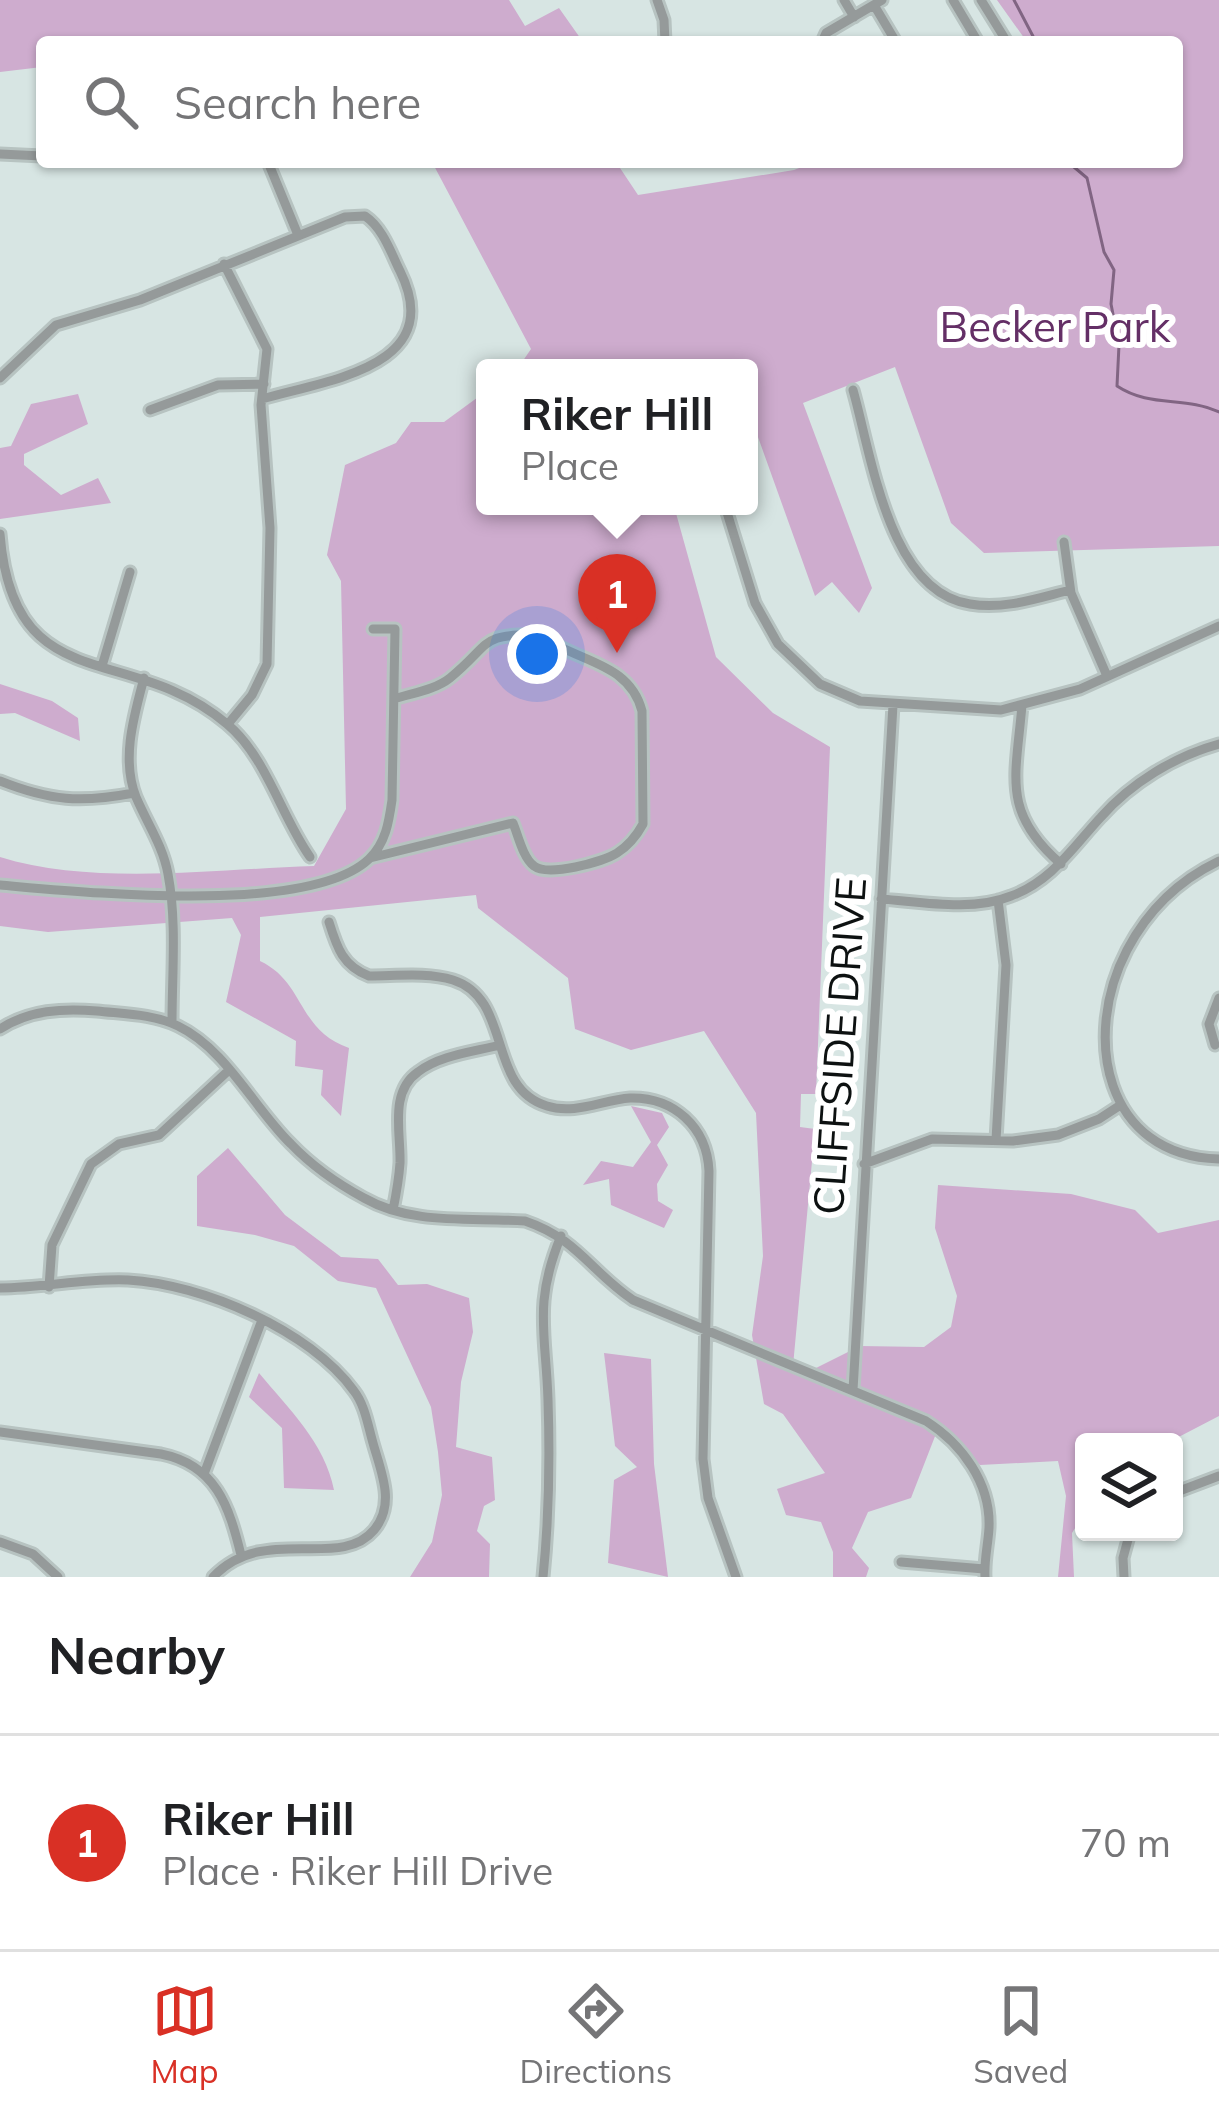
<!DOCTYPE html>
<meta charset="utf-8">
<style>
body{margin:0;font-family:Mulish,sans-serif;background:#f6f6f6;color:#202124}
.controls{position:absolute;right:36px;bottom:36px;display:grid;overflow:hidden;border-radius:12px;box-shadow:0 3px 9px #0004}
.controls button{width:108px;height:108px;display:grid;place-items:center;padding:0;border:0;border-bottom:3px solid #e0e0e0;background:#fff;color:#202124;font:60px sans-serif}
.you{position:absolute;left:537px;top:654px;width:42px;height:42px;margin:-30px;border:9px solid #fff;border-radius:50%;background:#1a73e8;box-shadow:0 0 0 18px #1a73e833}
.badge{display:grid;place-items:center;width:78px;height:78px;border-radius:50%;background:#d93025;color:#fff;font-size:39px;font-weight:700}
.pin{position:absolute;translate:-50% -99px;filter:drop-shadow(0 3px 6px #0008)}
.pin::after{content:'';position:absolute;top:63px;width:42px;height:36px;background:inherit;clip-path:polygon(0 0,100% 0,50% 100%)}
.popup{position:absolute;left:476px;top:359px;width:282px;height:156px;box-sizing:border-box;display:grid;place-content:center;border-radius:12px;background:#fff;filter:drop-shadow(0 3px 9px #0005);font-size:39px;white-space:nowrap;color:#757577}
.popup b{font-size:45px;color:#202124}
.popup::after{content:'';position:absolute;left:50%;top:100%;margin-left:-24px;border:24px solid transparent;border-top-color:#fff}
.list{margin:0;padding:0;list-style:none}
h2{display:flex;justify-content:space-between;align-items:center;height:156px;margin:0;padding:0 48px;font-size:51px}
h2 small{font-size:39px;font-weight:400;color:#757577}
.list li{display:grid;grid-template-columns:78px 1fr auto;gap:36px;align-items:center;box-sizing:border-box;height:216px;padding:0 48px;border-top:3px solid #e0e0e0}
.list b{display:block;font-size:45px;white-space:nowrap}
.list p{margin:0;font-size:39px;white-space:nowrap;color:#757577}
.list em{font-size:39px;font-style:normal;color:#757577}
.icon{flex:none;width:66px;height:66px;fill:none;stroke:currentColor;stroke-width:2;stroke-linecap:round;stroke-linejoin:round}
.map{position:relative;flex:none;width:1219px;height:1577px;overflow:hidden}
.search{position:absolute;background:#fff;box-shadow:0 3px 9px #0004;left:36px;right:36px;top:36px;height:132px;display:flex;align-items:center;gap:30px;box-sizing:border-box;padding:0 42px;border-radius:12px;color:#757577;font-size:45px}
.sheet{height:372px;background:#fff}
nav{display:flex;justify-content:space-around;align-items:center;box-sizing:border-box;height:168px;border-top:3px solid #e0e0e0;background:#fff;font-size:33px;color:#757577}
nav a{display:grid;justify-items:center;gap:6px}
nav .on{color:#d93025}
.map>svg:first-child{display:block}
</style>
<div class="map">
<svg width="1219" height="1577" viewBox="0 0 1219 1577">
<rect width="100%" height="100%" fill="#d7e5e3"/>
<path fill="#ceacce" d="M0,0h509l16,26 34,-18 24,34h-541v25l-42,5z
M997,0h222v546l-235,7 -33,-30 -56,-156 -92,36 69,185 -13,25 -27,-31 -17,14 -66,-184v-44h-231l13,-19 -99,-187h184l22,33 156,-25 21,-8h362v-120h-150z
M485,392v114h189l42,151 57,56 57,34 -14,347h-15l-1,33 15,2 -22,237 15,6 52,-26 64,1 27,-20 6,-31 -22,-68 3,-43 133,9 64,16 23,23 61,-13v196l-50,26h-85v72l-12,19 2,44h-16l8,-81 -8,-35 -78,4 -41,-39 -28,72 -43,14 -16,36 17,20 -3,9h-33v-25l-12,-30 -35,-7 -9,-26 48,-16 -42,-59 -19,-10 -12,-69 11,-79 -7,-143 -52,-82 -73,19 -56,-21 -7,-51 -90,-70 -2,-13 -216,22v44c45,21 37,69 89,87l-8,68 -20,-21 2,-25 -28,-4 1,-25 -70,-39 15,-67 -9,-17 -184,14 -48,-6v-69c92,29 216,12 314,9l32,-57 -5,-228 -14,-26 18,-90 51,-22 15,-21h33z
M78,394l10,30 -64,30v11l37,30 37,-17 13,25 -111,16v-71l11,-2 20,-42z
M0,684l52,17 26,17 2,23 -65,-28 -15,1z
M631,1106l31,7 7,14 -12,18 11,20 -11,19 1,17 15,9 -9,18 -53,-23 -2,-26 -26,6 18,-24 32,6 18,-25z
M228,1148l57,67 56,42 37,2 20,26 29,-1 42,14 4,34 -12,50 -5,65 36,10 3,43 -11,6 -7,25 13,13 -1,33h-79l22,-35 10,-47 -4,-43 -7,-45 -55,-119 -38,-7 -44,-35 -39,-11 -58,-9v-50z
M604,1353l47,6 3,105 14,113 -60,-14 6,-83 23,-13 -22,-21z
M259,1373c29,35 66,70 75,117l-50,-2 -2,-60 -33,-31z"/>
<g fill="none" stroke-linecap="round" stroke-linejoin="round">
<path stroke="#816583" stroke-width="3" d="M1014,0l22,42
M1068,162l19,16 17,74 10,18 -3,34 8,41 -2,41c33,22 68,10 102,26"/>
<g stroke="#b7c3c1" stroke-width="15">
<path id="minor" d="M657,0l7,20 1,22
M844,0l10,17
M953,0l25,42
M981,0l26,42
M874,5l22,37
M822,42l4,-9 56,-33
M0,154l42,2
M268,162l30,73
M224,264l43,85 -6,56 9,123 -3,136 -15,31 -24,29
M0,378l56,-53 84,-25 205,-83 20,-1c18,12 26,37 35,55 48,97 -75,109 -138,128
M853,390c19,67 36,202 117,214 34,6 68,-6 100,-14
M150,410l68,-25 46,-1
M725,506l30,97 23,41 42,40 40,17 141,9 79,-21 139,-63
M0,534c13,167 130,107 227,190 39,32 54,92 83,133
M1064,542l7,51 36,83
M102,666l28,-94
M144,678c-10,38 -23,81 -8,119 11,26 27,49 32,77 9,48 4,100 4,149
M1022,705c-6,72 -21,107 39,159
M0,781c50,20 81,22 134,12
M370,858l143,-35c5,12 10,35 21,43 14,11 69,-4 83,-13 11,-7 20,-18 26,-29l-1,-113c-13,-50 -66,-48 -100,-76 -64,-2 -49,8 -92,43 -15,12 -38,15 -56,21
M1219,861c-40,19 -71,49 -92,89 -45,86 -23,206 92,209
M0,885c82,7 309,31 369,-26 17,-16 20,-38 23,-59l3,-171h-22
M881,899c41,3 91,13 130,-3 41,-15 62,-49 90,-79 30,-34 74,-61 118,-73
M329,922c8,26 14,44 40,54 27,0 58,-4 84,4 60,19 33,108 94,126 28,9 55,-6 83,-8 44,-1 77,29 79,73l-6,288 5,39 28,79
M0,1029c29,-19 63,-21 97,-18 27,3 56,3 81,15 48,23 76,82 113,118 21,22 47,40 73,54 49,28 108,19 161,23 53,18 65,50 108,79l293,121c36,23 65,62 63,107 -1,17 -5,32 -4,49
M1215,1045l-6,-21 10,-26
M996,1140l10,-175 -8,-65
M864,1164l68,-25 81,2 45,-6 41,-16 20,-13
M393,1210c3,-15 6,-32 7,-47 1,-30 -11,-71 18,-91 22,-17 55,-20 82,-27
M49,1287l3,-42 39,-81 28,-20 40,-9 69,-64
M0,1288c43,0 86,-10 128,-8 74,4 182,50 226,111 11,14 14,35 19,52 8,29 23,61 1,87 -34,41 -110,-7 -161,47
M853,1390l40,-685
M0,1432l161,22c55,11 68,52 80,101
M204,1474l58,-154
M1174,1493l45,-17
M0,1542l33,12 25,23
M901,1562l83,7
M543,1577c6,-59 7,-118 5,-177 -2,-67 -15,-96 13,-164
M1124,1577l-1,-19 7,-26"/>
</g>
<use href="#minor" stroke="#959a9a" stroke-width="9"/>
</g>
<g text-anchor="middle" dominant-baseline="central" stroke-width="12" stroke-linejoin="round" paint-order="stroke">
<g font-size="42" fill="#642f66" stroke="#fff">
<text x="1055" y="326">Becker Park</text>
</g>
<g font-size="42" fill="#0d1111" stroke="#fff">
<text transform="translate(839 1046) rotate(-86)">CLIFFSIDE DRIVE</text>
</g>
</g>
</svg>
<div class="controls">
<button><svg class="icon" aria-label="layers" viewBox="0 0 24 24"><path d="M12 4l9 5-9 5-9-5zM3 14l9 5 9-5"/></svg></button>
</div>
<div class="you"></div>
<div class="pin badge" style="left:617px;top:653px">1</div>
<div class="popup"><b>Riker Hill</b>Place</div>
<div class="search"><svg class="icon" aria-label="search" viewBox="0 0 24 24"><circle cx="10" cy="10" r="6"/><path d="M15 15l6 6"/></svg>Search here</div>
</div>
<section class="sheet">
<h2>Nearby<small></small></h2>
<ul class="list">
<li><span class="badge">1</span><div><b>Riker Hill</b><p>Place · Riker Hill Drive</p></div><em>70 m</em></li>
</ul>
</section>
<nav>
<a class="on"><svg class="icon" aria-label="map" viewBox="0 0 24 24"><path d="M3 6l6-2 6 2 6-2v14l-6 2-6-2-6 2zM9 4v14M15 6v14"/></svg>Map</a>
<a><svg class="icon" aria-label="directions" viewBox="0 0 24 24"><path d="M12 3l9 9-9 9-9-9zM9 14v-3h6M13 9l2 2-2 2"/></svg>Directions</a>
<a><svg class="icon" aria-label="saved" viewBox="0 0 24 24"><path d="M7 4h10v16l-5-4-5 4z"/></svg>Saved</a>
</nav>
